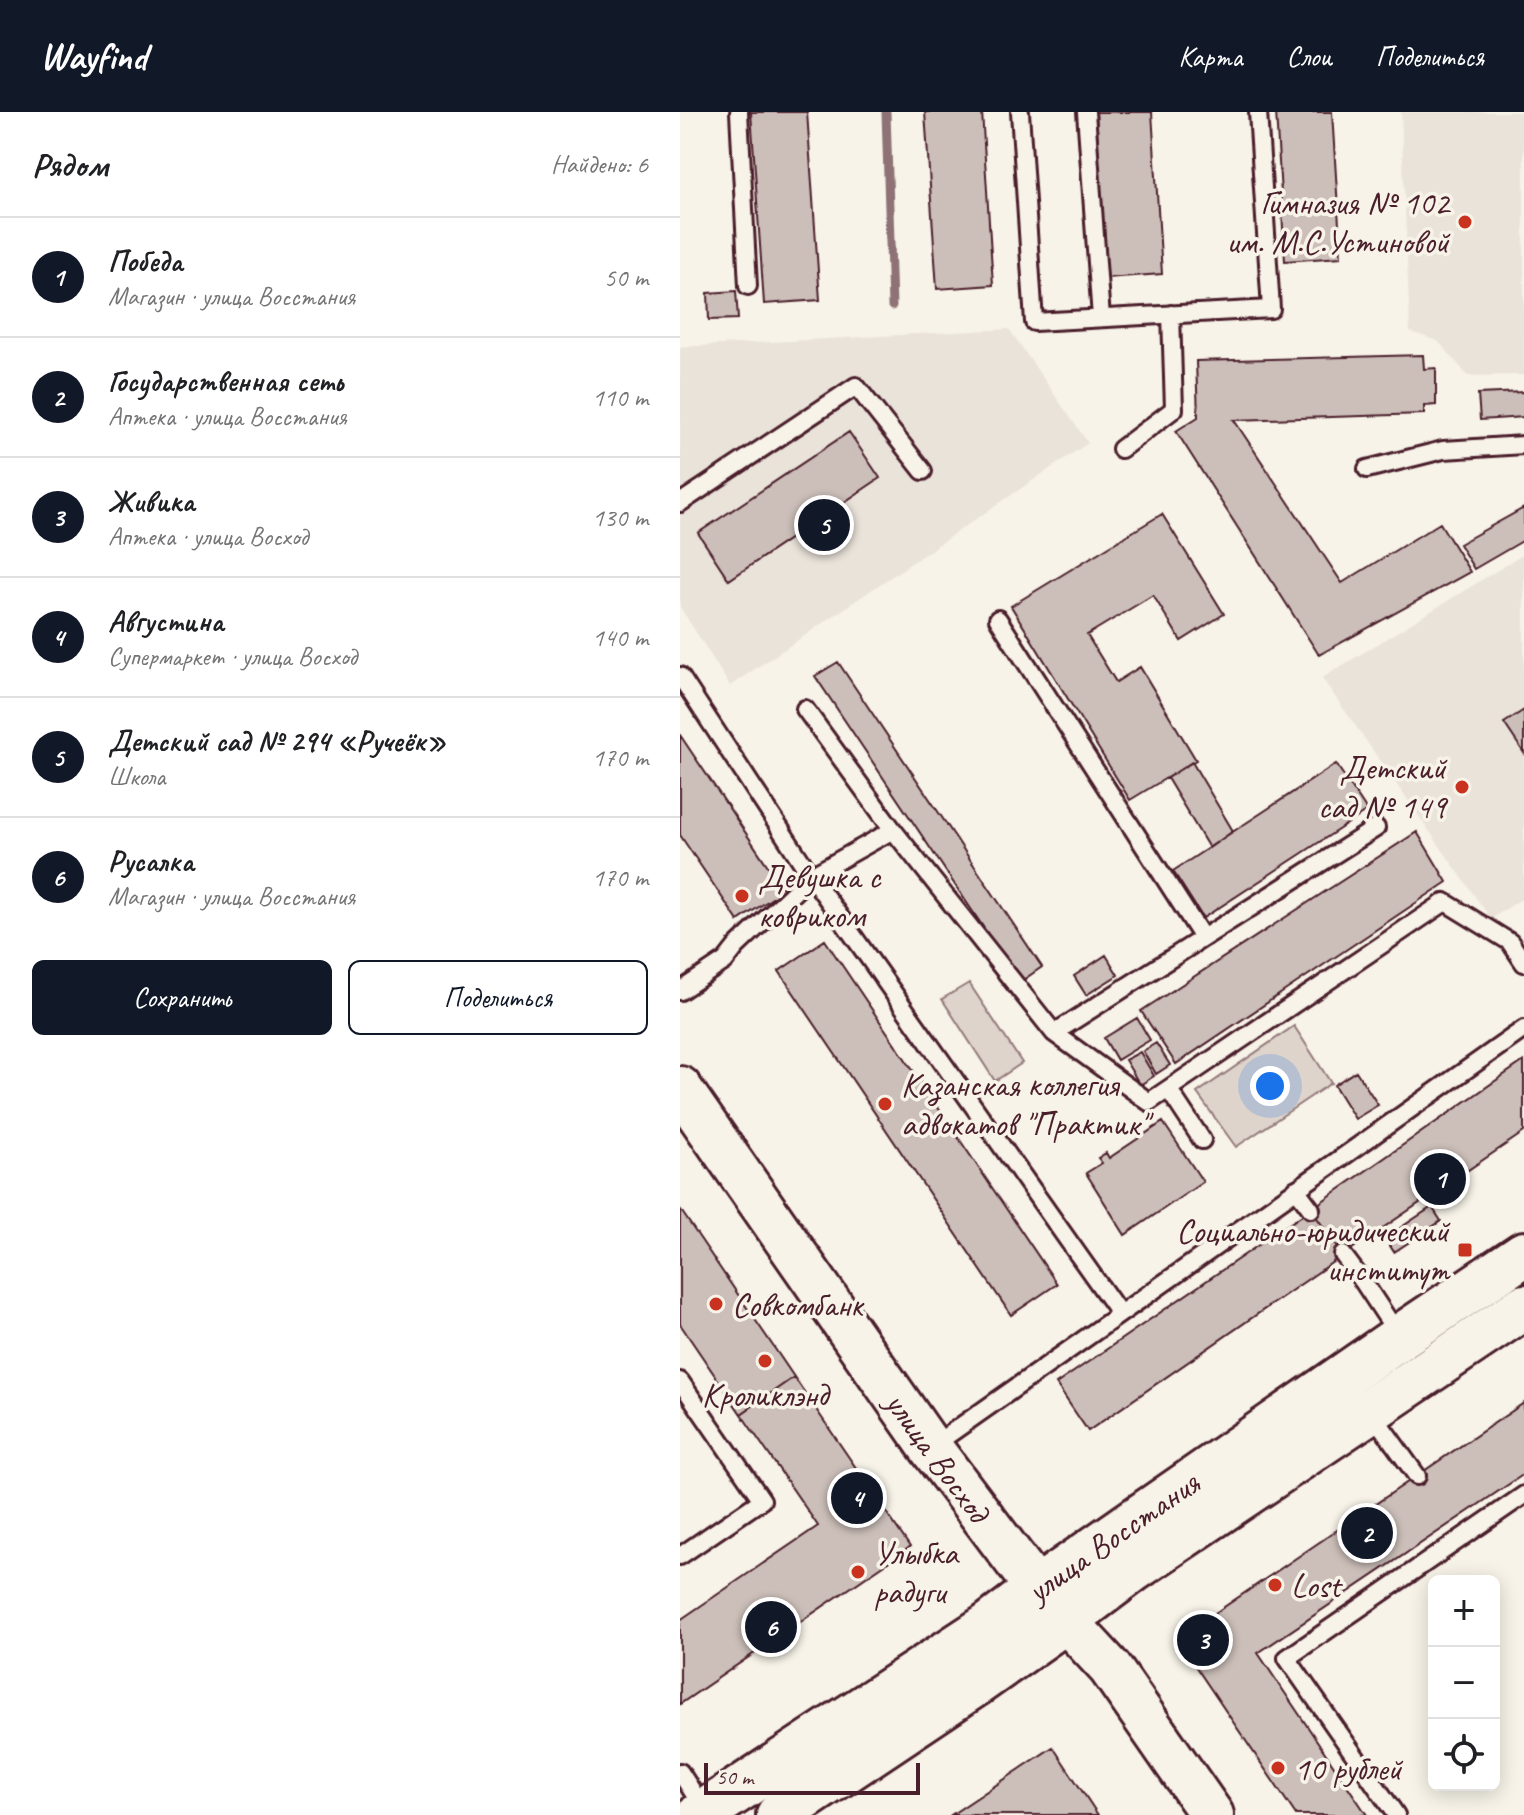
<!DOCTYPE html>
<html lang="ru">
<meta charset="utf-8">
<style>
body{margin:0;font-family:Caveat,sans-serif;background:#f6f6f6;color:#202124}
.controls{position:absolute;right:24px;bottom:24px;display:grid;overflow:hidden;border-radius:12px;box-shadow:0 4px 20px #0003}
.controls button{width:72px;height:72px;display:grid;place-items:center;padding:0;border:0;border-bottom:2px solid #e0e0e0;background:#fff;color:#202124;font:40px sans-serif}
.scale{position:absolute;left:24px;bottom:20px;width:216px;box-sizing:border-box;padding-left:8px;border:4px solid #4a1f2b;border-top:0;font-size:22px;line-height:28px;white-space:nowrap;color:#4a1f2b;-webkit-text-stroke:6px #f7f3e8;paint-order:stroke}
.you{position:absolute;left:590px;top:974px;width:28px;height:28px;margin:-20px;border:6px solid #fff;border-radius:50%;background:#1a73e8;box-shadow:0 0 0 12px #1a73e833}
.badge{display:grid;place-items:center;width:52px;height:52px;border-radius:50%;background:#111827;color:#fff;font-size:26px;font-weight:700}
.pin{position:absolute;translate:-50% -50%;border:4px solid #fff;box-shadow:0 2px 8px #0006}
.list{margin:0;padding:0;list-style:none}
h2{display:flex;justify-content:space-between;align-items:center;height:104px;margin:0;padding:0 32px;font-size:34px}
h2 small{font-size:26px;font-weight:400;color:#757577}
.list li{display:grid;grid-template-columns:52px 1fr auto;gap:24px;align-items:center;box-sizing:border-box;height:120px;padding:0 32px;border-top:2px solid #e0e0e0}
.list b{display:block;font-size:30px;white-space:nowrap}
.list p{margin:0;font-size:26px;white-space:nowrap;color:#757577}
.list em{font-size:26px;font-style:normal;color:#757577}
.actions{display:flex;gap:16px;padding:24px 32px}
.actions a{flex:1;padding:18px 0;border:2px solid #111827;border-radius:12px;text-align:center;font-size:28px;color:#111827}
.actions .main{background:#111827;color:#fff}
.icon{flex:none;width:44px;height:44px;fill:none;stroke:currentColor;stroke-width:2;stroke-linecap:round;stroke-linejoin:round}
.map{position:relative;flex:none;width:844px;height:1703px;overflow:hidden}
header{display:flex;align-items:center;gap:48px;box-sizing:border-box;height:112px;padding:0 40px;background:#111827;color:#fff}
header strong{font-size:38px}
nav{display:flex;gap:44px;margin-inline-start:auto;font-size:28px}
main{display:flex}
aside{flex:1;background:#fff}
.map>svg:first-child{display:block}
</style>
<header>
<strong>Wayfind</strong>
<nav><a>Карта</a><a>Слои</a><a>Поделиться</a></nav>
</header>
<main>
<aside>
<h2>Рядом<small>Найдено: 6</small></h2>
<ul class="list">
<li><span class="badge">1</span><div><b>Победа</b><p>Магазин · улица Восстания</p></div><em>50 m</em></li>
<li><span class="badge">2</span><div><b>Государственная сеть</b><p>Аптека · улица Восстания</p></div><em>110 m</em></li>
<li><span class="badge">3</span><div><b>Живика</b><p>Аптека · улица Восход</p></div><em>130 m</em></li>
<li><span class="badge">4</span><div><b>Августина</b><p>Супермаркет · улица Восход</p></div><em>140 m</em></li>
<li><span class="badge">5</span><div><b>Детский сад № 294 «Ручеёк»</b><p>Школа</p></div><em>170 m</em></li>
<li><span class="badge">6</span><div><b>Русалка</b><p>Магазин · улица Восстания</p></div><em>170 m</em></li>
</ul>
<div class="actions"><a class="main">Сохранить</a><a>Поделиться</a></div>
</aside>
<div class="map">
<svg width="844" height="1703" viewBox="0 0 844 1703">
<rect width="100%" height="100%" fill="#f7f3e8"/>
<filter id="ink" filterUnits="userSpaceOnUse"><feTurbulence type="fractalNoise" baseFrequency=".0125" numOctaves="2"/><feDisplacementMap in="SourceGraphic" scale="16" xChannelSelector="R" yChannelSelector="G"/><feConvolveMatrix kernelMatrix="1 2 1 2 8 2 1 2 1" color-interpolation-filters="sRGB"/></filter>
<g filter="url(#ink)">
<path fill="#eae3da" d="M721,0h123v263l-56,1 -30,-35 -28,-9z
M329,217l79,114 -358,243 -50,-79v-260z
M844,442v343l-33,22 -169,-241z"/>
<path fill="#ded4cc" stroke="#947a7c" stroke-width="2" d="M289,871l53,80 -27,18 -53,-82z
M614,914l37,57 -95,64 -39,-54z"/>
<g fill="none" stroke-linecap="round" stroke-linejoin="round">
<path stroke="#8e7275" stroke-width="9" d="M206,0l6,194"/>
</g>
<path fill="#ccbfb9" stroke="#4a1f2b" stroke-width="2" d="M71,0h56l13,188 -56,4z
M245,0h57l11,173 -56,4z
M416,0h56l10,162 -56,4z
M596,0h56l9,145 -56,4z
M56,179l2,28 -29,1 -1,-27z
M743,243l1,14 12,-1v37l-12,1v8l-190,6 108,163 98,-60 30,49 -151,83 -143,-224 22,-14 -2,-56z
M844,280v25l-44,3 -2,-26z
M169,320l31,46 -151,102 -31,-47z
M844,396v32l-50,29 -15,-25z
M482,402l62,100 -43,27 -28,-46 -66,40 29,47 24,-15 56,93 -66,40 -119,-194z
M158,550l204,305 -22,15 -205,-306z
M844,598v43l-20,-30z
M0,623l104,155 -46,31 -58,-86z
M512,650l41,69 -24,17 -42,-70z
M656,652l31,47 -164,107 -30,-47z
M737,720l30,50 -271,182 -35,-53z
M145,828l232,344 -46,31 -232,-344z
M426,843l12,20 -32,20 -12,-19z
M457,906l13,22 -33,20 -13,-22z
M476,931l14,22 -14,9 -13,-23z
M460,940l14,24 -14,9 -15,-25z
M844,949v71l-181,123 -32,-46z
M676,959l22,34 -23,14 -21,-34z
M483,1010l40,60 -78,53 -39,-62 16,-10 -4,-5 8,-5 3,5z
M752,1095l9,14 -47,31 -9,-14z
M0,1097l114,168 -53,37 -61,-90z
M631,1097l32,46 -255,176 -32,-47z
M114,1265l116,170 -230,157v-84l138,-94 -77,-112z
M844,1291v71l-266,179 109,162h-71l-119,-176z
M373,1635l45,68h-147z"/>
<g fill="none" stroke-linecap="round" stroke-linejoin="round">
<g stroke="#4a1f2b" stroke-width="22">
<path id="service" d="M59,0l9,174
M340,0l14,210 237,-13 -13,-197
M406,0l15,206
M441,337l53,-40 -3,-95
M687,357l76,-19 81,-5
M0,391l176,-117 67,85
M0,564l131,200 82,-46 161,203 149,-95 -205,-319
M125,597l88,121
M523,826l173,-110
M0,879l45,-30 11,-14 75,-71 309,438 -189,133
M374,921l95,69 296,-200 65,40 14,21
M489,978l33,50
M616,1077l15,20
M663,1143l21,28 35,53
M440,1202l404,-285
M0,1269l82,119 -82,56
M691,1300l46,64
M0,1660l25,39
M716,1703l-109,-157 237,-163"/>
</g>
<g stroke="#4a1f2b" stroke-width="48">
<g id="tertiary">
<path id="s1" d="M0,976l250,359 107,142 73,79 102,147"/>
</g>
</g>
<g stroke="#4a1f2b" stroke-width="50">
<g id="primary">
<path id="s2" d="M20,1703l287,-188 50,-38 100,-70 263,-182 124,-83"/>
<path d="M99,1703l195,-130 92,-65 68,-51 390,-262"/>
</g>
</g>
<use href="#service" stroke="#f7f3e8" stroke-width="16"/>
<use href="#tertiary" stroke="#f7f3e8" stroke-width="42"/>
<use href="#primary" stroke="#f7f3e8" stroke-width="44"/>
</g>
</g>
<g fill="#c8321e" stroke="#f7f3e8" stroke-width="3">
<circle cx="785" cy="110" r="8"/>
<circle cx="782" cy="675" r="8"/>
<circle cx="62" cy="784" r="8"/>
<circle cx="205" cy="992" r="8"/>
<rect x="777" y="1130" width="16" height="16" rx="4"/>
<circle cx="36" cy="1192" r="8"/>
<circle cx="85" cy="1249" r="8"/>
<circle cx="178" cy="1460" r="8"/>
<circle cx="595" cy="1473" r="8"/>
<circle cx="598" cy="1656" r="8"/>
</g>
<g text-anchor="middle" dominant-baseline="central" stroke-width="7" stroke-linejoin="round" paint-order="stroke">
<g font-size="34" fill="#4a1f2b" stroke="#f7f3e8" text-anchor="start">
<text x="769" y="90" text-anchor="end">Гимназия № 102<tspan x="769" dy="39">им. М.С.Устиновой</tspan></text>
<text x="766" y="655" text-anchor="end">Детский<tspan x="766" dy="39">сад № 149</tspan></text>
<text x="78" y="764">Девушка с<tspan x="78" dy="39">ковриком</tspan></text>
<text x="221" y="972">Казанская коллегия<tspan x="221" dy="39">адвокатов "Практик"</tspan></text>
<text x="769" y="1118" text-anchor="end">Социально-юридический<tspan x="769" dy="39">институт</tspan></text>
<text x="52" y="1192">Совкомбанк</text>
<text x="85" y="1282" text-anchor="middle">Кроликлэнд</text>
<text x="194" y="1440">Улыбка<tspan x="194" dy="39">радуги</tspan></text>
<text x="611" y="1473">Lost</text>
<text x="614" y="1656">10 рублей</text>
</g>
<g font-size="34" fill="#4a1f2b" stroke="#f7f3e8">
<text stroke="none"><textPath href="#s1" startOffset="450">улица Восход</textPath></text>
<text stroke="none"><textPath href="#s2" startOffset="498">улица Восстания</textPath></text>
</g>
</g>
</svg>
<div class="controls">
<button>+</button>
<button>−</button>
<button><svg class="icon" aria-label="locate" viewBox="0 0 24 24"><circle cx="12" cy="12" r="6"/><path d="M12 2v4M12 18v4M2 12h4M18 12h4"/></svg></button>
</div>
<div class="scale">50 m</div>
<div class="you"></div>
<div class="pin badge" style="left:760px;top:1067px">1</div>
<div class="pin badge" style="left:687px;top:1421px">2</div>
<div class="pin badge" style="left:523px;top:1528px">3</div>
<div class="pin badge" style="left:177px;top:1386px">4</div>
<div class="pin badge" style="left:144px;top:413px">5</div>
<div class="pin badge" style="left:91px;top:1515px">6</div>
</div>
</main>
